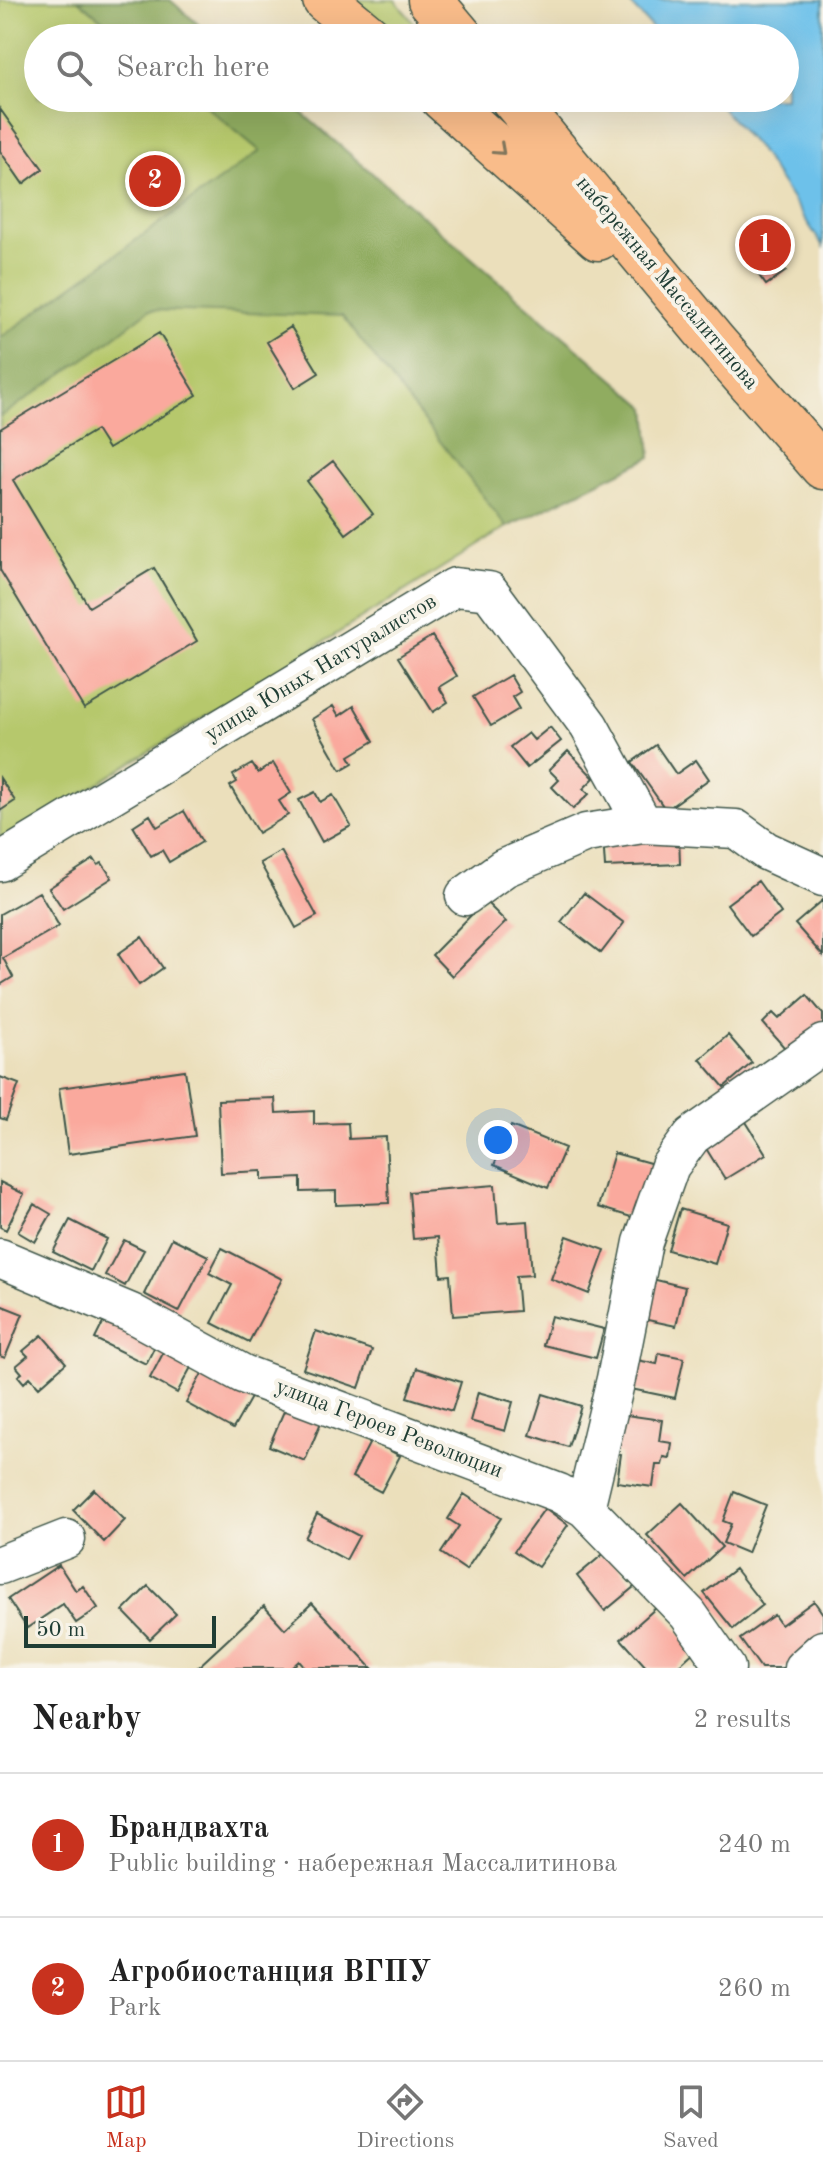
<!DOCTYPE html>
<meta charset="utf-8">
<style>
body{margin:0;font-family:"Old Standard TT",serif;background:#f2f2f2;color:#222}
.scale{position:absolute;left:24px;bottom:20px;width:192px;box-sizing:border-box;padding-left:8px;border:4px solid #1f3d34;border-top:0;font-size:22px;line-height:28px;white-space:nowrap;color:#1f3d34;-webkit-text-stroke:6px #f7f3e8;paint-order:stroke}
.you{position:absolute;left:498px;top:1140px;width:28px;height:28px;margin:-20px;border:6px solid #fff;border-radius:50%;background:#1a73e8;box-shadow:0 0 0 12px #1a73e833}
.badge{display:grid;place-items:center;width:52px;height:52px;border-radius:50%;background:#c8321e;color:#fff;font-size:26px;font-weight:700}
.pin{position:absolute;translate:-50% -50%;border:4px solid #fff;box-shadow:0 2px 8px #0006}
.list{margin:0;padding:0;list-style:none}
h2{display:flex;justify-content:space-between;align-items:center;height:104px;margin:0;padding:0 32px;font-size:34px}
h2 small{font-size:26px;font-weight:400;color:#767676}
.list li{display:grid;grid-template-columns:52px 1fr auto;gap:24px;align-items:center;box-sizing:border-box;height:144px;padding:0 32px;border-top:2px solid #e0e0e0}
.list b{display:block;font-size:30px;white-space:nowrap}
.list p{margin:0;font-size:26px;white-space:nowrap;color:#767676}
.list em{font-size:26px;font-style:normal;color:#767676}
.icon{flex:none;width:44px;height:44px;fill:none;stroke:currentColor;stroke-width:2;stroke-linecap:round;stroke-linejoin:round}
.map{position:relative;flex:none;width:823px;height:1668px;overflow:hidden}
.search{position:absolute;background:#fff;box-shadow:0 8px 32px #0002;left:24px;right:24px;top:24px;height:88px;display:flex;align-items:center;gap:20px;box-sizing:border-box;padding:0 28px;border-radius:44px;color:#767676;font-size:30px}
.sheet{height:392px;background:#fff}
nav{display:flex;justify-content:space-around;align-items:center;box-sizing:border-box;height:112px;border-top:2px solid #e0e0e0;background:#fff;font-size:22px;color:#767676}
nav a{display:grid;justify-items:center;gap:4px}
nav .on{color:#c8321e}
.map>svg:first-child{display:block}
</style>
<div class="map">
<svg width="823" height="1668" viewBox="0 0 823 1668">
<rect width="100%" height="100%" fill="#f7f3e8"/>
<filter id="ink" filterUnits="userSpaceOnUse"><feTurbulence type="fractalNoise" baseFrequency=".0125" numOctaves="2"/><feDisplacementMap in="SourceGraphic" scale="16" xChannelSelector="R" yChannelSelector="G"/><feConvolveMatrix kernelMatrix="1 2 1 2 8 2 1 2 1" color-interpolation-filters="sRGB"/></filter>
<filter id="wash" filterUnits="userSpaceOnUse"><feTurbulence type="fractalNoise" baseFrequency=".006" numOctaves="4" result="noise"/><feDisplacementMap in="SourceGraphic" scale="32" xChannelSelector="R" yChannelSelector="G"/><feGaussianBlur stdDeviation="1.8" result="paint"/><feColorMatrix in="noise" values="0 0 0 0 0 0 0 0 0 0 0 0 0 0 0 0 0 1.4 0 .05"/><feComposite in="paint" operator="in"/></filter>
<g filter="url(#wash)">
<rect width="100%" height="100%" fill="#ebdfbb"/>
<path fill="#b6c86c" stroke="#6a8250" stroke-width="2" d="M0,0h170l44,38h-176v60h246l363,310 4,49 -144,70 -507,318z
M349,0h46l31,38h-32z"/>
<path fill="#90ac60" stroke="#58744a" stroke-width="2" d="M78,0h92l44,38h-90z
M196,98h88l363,310 4,49 -144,70 -165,-211 -193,-6 -53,41 -96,66v-79l260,-187z"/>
<path fill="#6dc1ea" stroke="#467f8f" stroke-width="2" d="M627,0h196v246l-61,-92 -49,-56h72v-60h-124z"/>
<g id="blocks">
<path fill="#faa99d" d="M0,109l43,60 -20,15 -23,-33z
M773,252l13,19 -20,14 -14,-19z
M291,327l28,46 -24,15 -28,-46z
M159,333l38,62 -89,54 -12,-19 -83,50 76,127 65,-39 43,73 -113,68 -84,-139v-141z
M333,461l40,53 -27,20 -39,-53z
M432,636l25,40 -18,11 9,15 -15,10 -35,-55z
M510,675l10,17 -8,5 7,12 -28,17 -18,-29z
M333,706l6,10 15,-10 20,35 -25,15 4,7 -12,7 -29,-51z
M550,727l11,14 -34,27 -17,-21 18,-14 6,7z
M656,745l20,29 20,-14 13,19 -43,31 -34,-48z
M568,751l26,27 -11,11 6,5 -16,15 -21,-22 7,-7 -10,-10z
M273,763l18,30 -12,8 9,14 -30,18 -28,-47 7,-4 -4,-7 19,-11 6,9z
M0,778l15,23 -15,10z
M315,792l5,10 13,-7 18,31 -29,16 -23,-42z
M184,811l18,31 -33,20 -7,-12 -11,6 -18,-30 17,-11 7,12z
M679,833l1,31 -75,3 -2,-31z
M281,851l36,65 -21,12 -36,-65z
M94,859l4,6 4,-2 10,15 -49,31 -14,-21z
M758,881l23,32 -30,23 -24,-32z
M39,892l20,34 -56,32 10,19 -13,8v-71z
M584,893l40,30 -23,30 -40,-31z
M823,900v56l-28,-32z
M485,901l21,21 -54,54 -20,-21z
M142,937l21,31 -24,17 -21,-31z
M807,995l16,19v13l-32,28 -28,-32 10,-10 6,6z
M728,1035l24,28 -28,24 -24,-28z
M185,1070l10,66 -127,18 -9,-66z
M0,1077l19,7 -13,36 -6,-2z
M275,1098l1,15 38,-2v13l34,-1 1,16 37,-2 3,66 -53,2v-14l-35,1v-14l-39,2v-9l-41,2 -3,-73z
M743,1117l23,37 -41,25 -23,-37z
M511,1126l54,22 -17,40 -54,-23z
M614,1153l43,12 -16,55 -43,-13z
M0,1182l24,12 -18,36 -6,-3z
M495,1185l3,38 30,-2 4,54 -16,1 3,35 -66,5 -3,-41 -9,1 -3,-39 -25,2 -4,-47z
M34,1204l17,10 -16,28 -17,-10z
M680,1209l47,14 -12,41 -47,-14z
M70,1220l37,19 -16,32 -38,-19z
M567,1236l38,14 -16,44 -38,-15z
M172,1238l36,18 -29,56 -35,-18z
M124,1240l20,10 -19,36 -20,-11z
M222,1248l60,31 -33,63 -37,-19 20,-38 -23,-12z
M652,1279l33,8 -9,39 -33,-7z
M0,1305l23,9 -18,44 -5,-2z
M109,1311l51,25 -14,28 -51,-25z
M551,1316l53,13 -8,29 -53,-13z
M316,1331l56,19 -13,38 -56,-19z
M42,1335l24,28 -27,24 -9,-10 -6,6 -6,-7 4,-3 -6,-7 12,-10 -5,-5z
M169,1342l27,16 -19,35 -27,-15z
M659,1353l25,5 -9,40 -44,-9 6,-29 20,4z
M205,1368l48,26 -20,35 -47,-26z
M417,1368l44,14 -9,29 -45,-14z
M478,1392l35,10 -8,29 -35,-10z
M543,1394l38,12 -13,41 -38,-12z
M287,1404l35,16 -17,41 -36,-15z
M619,1414l43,6 -3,21 13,2 -2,15 -6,-1 -2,8h-6l-3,22 -36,-5 4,-28 -7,-1z
M371,1440l29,16 -19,36 -29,-15z
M94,1489l31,31 -21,22 -31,-32z
M734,1492l32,13 -19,48 -24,-10 8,-19 -8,-3z
M464,1494l37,24 -35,52 -25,-17 18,-27 -11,-7z
M682,1503l40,44 -35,32 -40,-44z
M545,1508l23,17 -30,42 -24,-16z
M317,1514l42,22 -13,24 -41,-22z
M607,1551l28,35 -30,25 -28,-35z
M59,1565l17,26 7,-5 15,22 -22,15 -13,-19 -36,24 -19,-29z
M735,1569l28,36 -30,24 -29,-36z
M148,1586l28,28 -26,25 -27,-28z
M814,1601l9,13v26l-39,28h-23l-21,-29 34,-24 7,10z
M312,1603l60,65h-67l-6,-7 -8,7h-94l67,-62 21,23z
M657,1607l39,43 -20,18h-29l-26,-29z"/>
</g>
</g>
<g filter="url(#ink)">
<use href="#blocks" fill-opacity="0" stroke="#3e5548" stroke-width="2"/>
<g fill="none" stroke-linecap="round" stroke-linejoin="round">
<g stroke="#3e5548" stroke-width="41">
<path id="minor" d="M0,862l455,-275 34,4 100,135 54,98
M465,896l39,-28 82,-35 57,-9 93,5 30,22 57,26
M0,1258l131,55 112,61 316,119 26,15 103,106 38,54
M585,1508l31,-129 27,-137 27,-76 22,-30 131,-92
M0,1565l66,-26
M803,1668l20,-18"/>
</g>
<g stroke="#3e5548" stroke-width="47">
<path id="major" d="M325,0l46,38
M430,0l32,38
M442,98l156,140
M512,98l203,245 108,124"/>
</g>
<use href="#minor" stroke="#fff" stroke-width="38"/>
<use href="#major" stroke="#f9bc8a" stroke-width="44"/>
</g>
<defs><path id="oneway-chevron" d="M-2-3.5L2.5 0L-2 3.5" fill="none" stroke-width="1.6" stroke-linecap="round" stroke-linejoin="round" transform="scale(2)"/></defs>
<use stroke="#81765b" href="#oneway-chevron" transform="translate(500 150) rotate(42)"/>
</g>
<g text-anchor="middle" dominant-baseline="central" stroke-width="8" stroke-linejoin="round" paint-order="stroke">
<g font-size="22" fill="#1f3d34" stroke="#f7f3e8">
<text transform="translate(667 283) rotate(50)">набережная Массалитинова</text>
<text transform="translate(321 668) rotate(-31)">улица Юных Натуралистов</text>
<text transform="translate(389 1429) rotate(21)">улица Героев Революции</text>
</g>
</g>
</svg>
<div class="scale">50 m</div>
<div class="you"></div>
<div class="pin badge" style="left:765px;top:245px">1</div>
<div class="pin badge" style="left:155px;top:181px">2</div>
<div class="search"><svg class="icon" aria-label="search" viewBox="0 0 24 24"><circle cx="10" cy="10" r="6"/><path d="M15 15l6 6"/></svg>Search here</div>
</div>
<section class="sheet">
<h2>Nearby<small>2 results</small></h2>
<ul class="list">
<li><span class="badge">1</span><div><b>Брандвахта</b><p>Public building · набережная Массалитинова</p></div><em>240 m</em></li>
<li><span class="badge">2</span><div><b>Агробиостанция ВГПУ</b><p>Park</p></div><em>260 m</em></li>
</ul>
</section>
<nav>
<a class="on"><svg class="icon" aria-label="map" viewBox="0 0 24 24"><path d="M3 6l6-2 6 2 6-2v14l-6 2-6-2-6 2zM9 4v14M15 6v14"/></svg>Map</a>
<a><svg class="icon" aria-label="directions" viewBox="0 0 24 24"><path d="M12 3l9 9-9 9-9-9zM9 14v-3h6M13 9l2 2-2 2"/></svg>Directions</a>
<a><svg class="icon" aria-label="saved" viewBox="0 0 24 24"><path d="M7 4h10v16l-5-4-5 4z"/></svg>Saved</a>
</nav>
